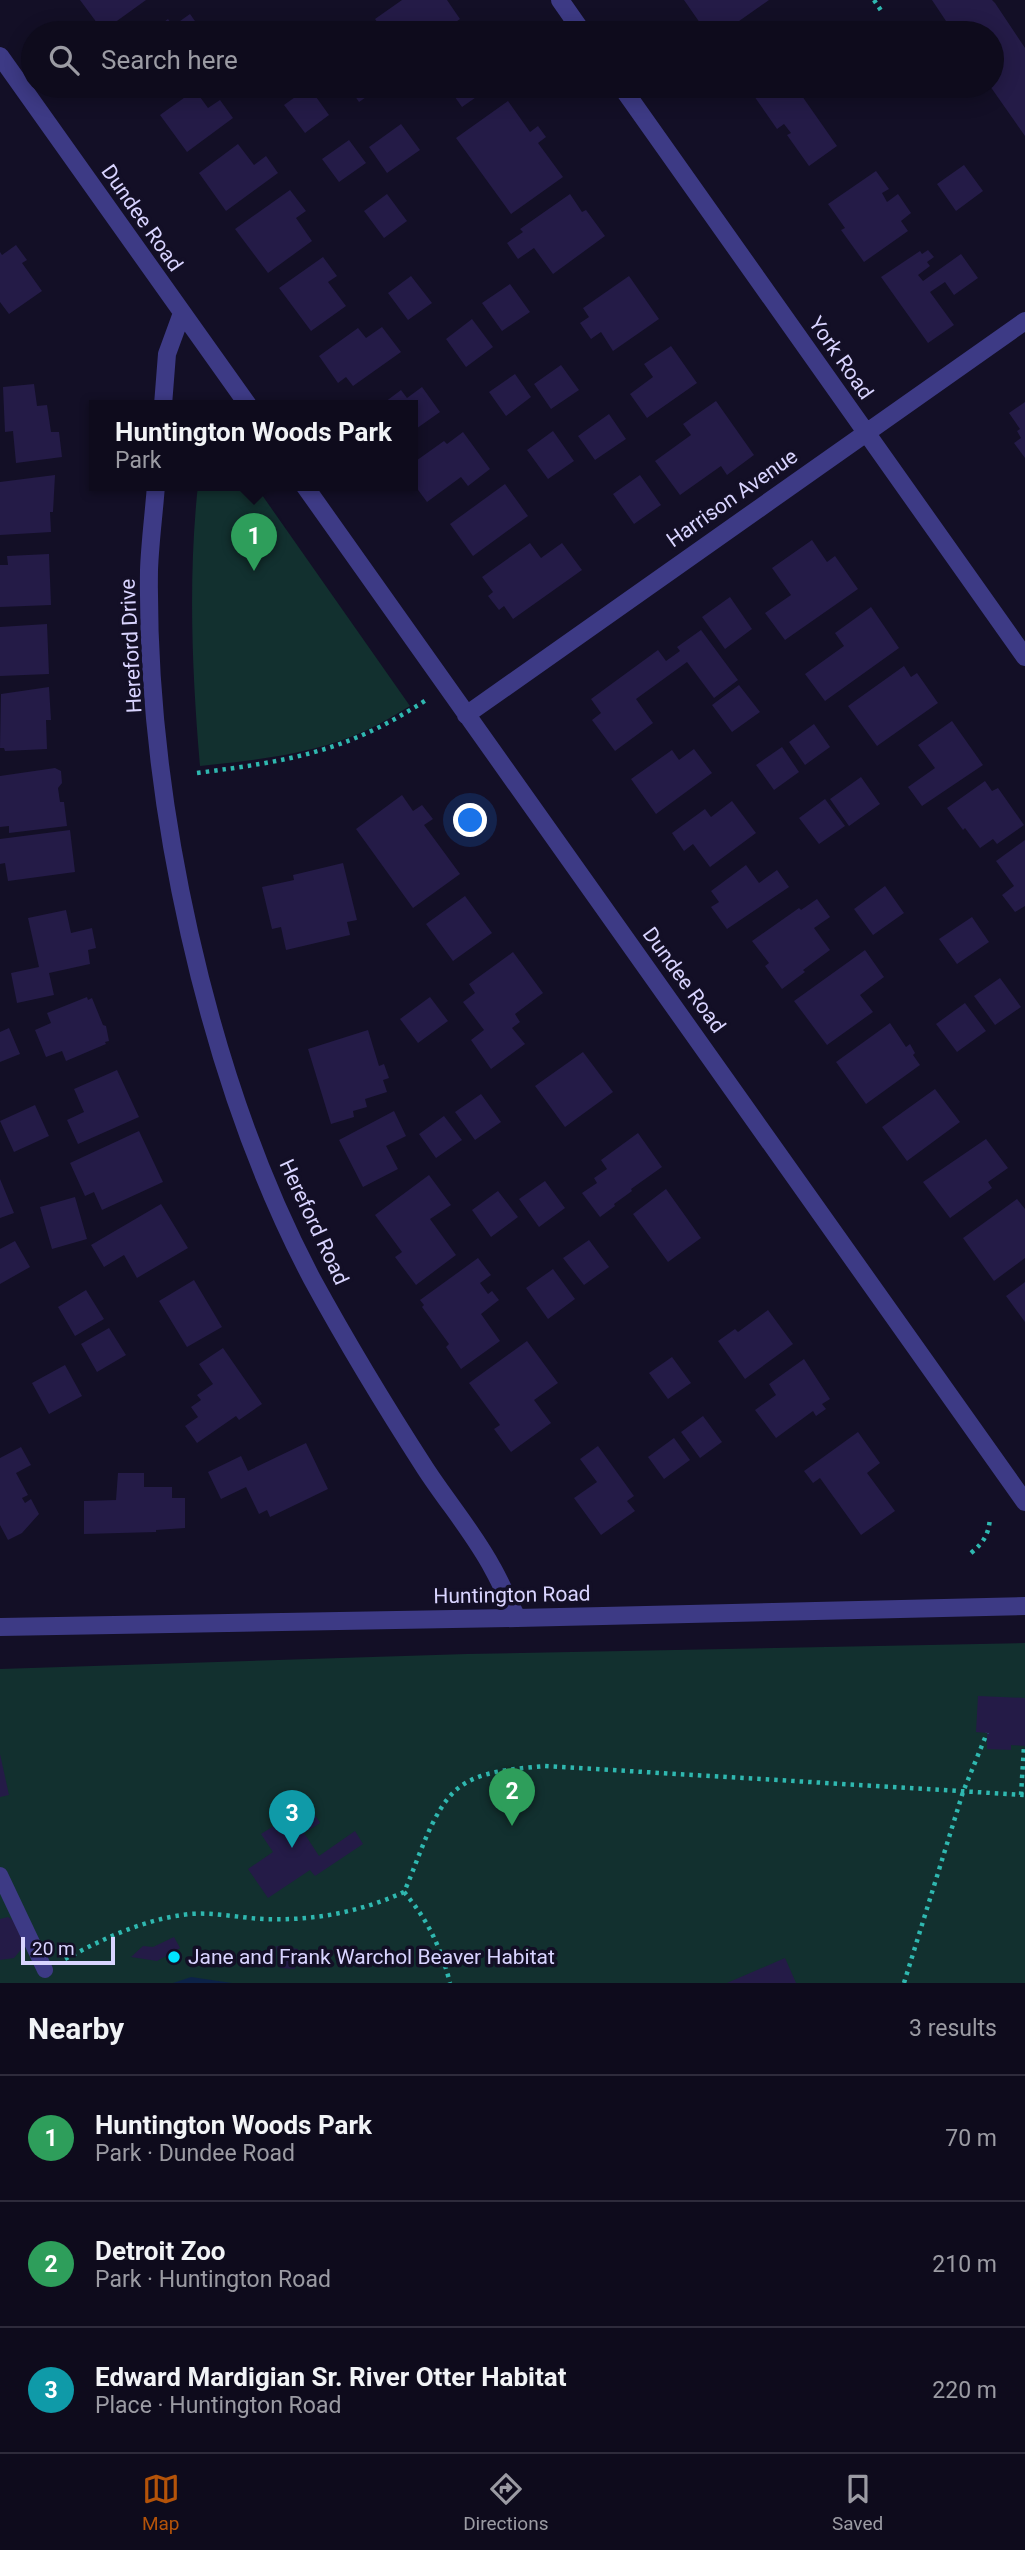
<!DOCTYPE html>
<meta charset="utf-8">
<style>
body{margin:0;font-family:Roboto,sans-serif;background:#171425;color:#f1f3f6}
.scale{position:absolute;left:21px;bottom:18px;width:94px;box-sizing:border-box;padding-left:7px;border:4px solid #d9d4ff;border-top:0;font-size:19px;line-height:24px;white-space:nowrap;color:#d9d4ff;-webkit-text-stroke:5px #130f26;paint-order:stroke}
.you{position:absolute;left:471px;top:821px;width:24px;height:24px;margin:-18px;border:5px solid #fff;border-radius:50%;background:#1a73e8;box-shadow:0 0 0 10px #1a73e833}
.badge{display:grid;place-items:center;width:46px;height:46px;border-radius:50%;background:#b45309;color:#fff;font-size:23px;font-weight:700}
.pin{position:absolute;translate:-50% -58px;filter:drop-shadow(0 2px 4px #0008)}
.pin::after{content:'';position:absolute;top:37px;width:24px;height:21px;background:inherit;clip-path:polygon(0 0,100% 0,50% 100%)}
.popup{position:absolute;left:89px;top:400px;width:329px;height:91px;box-sizing:border-box;display:grid;place-content:center;border-radius:0px;background:#0e0b1c;filter:drop-shadow(0 2px 5px #0005);font-size:23px;white-space:nowrap;color:#9b9ba3}
.popup b{font-size:26px;color:#f1f3f6}
.popup::after{content:'';position:absolute;left:50%;top:100%;margin-left:-14px;border:14px solid transparent;border-top-color:#0e0b1c}
.list{margin:0;padding:0;list-style:none}
h2{display:flex;justify-content:space-between;align-items:center;height:91px;margin:0;padding:0 28px;font-size:30px}
h2 small{font-size:23px;font-weight:400;color:#9b9ba3}
.list li{display:grid;grid-template-columns:46px 1fr auto;gap:21px;align-items:center;box-sizing:border-box;height:126px;padding:0 28px;border-top:2px solid #2e2b3b}
.list b{display:block;font-size:26px;white-space:nowrap}
.list p{margin:0;font-size:23px;white-space:nowrap;color:#9b9ba3}
.list em{font-size:23px;font-style:normal;color:#9b9ba3}
.icon{flex:none;width:38px;height:38px;fill:none;stroke:currentColor;stroke-width:2;stroke-linecap:round;stroke-linejoin:round}
.map{position:relative;flex:none;width:1025px;height:1983px;overflow:hidden}
.search{position:absolute;background:#0e0b1c;box-shadow:0 4px 18px #0003;left:21px;right:21px;top:21px;height:77px;display:flex;align-items:center;gap:18px;box-sizing:border-box;padding:0 24px;border-radius:38px;color:#9b9ba3;font-size:26px}
.sheet{height:469px;background:#0e0b1c}
nav{display:flex;justify-content:space-around;align-items:center;box-sizing:border-box;height:98px;border-top:2px solid #2e2b3b;background:#0e0b1c;font-size:19px;color:#9b9ba3}
nav a{display:grid;justify-items:center;gap:4px}
nav .on{color:#b45309}
.map>svg:first-child{display:block}
</style>
<div class="map">
<svg width="1025" height="1983" viewBox="0 0 1025 1983">
<rect width="100%" height="100%" fill="#130f26"/>
<path fill="#12302f" d="M198,485h57l155,221c-14,8 -28,17 -43,24 -51,24 -111,30 -167,36 -8,-93 -12,-188 -2,-281z
M1025,1643v340h-1025v-314l467,-15z"/>
<path fill="#0c2248" d="M191,1977l41,6h-59z"/>
<path fill="#241b47" d="M80,0h66l-43,31z
M402,0h45l13,19 -20,14h-55l-10,-14z
M684,0h85l-47,33h-15z
M932,0h60l3,3 30,45v88l-35,-50 2,-53h-38z
M190,14l12,17 -3,2h-50l19,-14 5,7z
M266,24l7,9h-20z
M348,86h34l-23,16z
M447,86h45l-30,21z
M747,86h48l42,60 -28,20 -22,-31 4,-2 -7,-9 -7,5z
M309,87l20,28 -24,18 -21,-28z
M195,90l13,18 12,-8 13,18 -46,34 -27,-37z
M508,101l22,31 8,-6 8,11 -8,6 25,34 -52,37 -55,-76z
M401,124l19,26 -33,23 -18,-26z
M349,140l17,23 -27,19 -17,-23z
M238,144l16,21 12,-9 12,17 -52,38 -27,-38z
M964,165l19,26 -27,20 -19,-27z
M876,171l13,18 -7,4 5,9 11,-8 13,19 -10,8 7,10 -44,31 -23,-32 4,-2 -17,-24z
M290,190l16,21 -10,7 16,23 -44,32 -33,-44z
M387,194l20,27 -23,17 -20,-27z
M570,194l12,18 4,-2 19,26 -52,38 -19,-26 -16,11 -11,-16 16,-11 -3,-3z
M16,245l11,15 -5,3 20,28 -33,23 -9,-12v-50l2,3z
M928,250l6,7 -7,5 3,4 -12,9 5,6 38,-27 17,24 -24,17 -9,-13 -15,10 24,33 -26,18 -47,-66 39,-26 2,3z
M323,257l14,19 -9,6 18,24 -35,25 -32,-43z
M411,276l21,27 -24,17 -20,-27z
M629,276l30,43 -46,32 -12,-19 -10,7 -11,-16 9,-6 -6,-9z
M510,284l20,28 -28,19 -20,-28z
M472,319l21,28 -27,20 -20,-28z
M382,327l19,25 -48,34 -7,-9 -8,6 -19,-27 39,-28 8,10z
M671,346l26,37 -50,35 -17,-24 23,-17 -9,-13z
M561,365l18,25 -28,19 -17,-25z
M515,374l16,23 -25,19 -17,-24z
M34,384l3,22 10,-1 4,27h8l3,25 -46,6 -3,-32 -8,1 -2,-45z
M422,387l18,25 -27,19v-26h-32l20,-15 6,8z
M716,401l38,54 -27,20 -6,-9 -41,29 -25,-34 36,-26 -8,-11z
M1025,402v56l-11,-15 7,-5 -4,-7 3,-2 -11,-16z
M609,414l17,25 -31,21 -17,-24z
M553,431l21,30 -26,18 -21,-29z
M463,432l27,37 -22,17 -7,-9 -34,25 -14,-19v-20l31,-22 3,3z
M55,475l-2,37h-3l1,20 -51,3v-53z
M640,475l21,30 -27,19 -21,-30z
M505,484l23,32 -55,40 -23,-32z
M812,540l15,22 8,-6 23,33 -73,51 -20,-27 26,-18 -19,-27z
M530,543l11,15 21,-15 20,27 -69,49 -9,-13 -5,4 -11,-14 5,-4 -11,-15z
M49,554l2,51 -51,2v-42h8l-1,-9z
M730,597l22,32 -27,20 -23,-32z
M871,607l28,41 -74,53 -20,-27 39,-28 -9,-13z
M47,624l2,50 -49,2v-49z
M701,630l37,50 -24,18 -27,-36 -51,37 17,24 -38,28 -23,-31 9,-7 -10,-14 67,-49 8,11 14,-10 -3,-4z
M904,666l7,11 6,-4 21,30 -61,43 -29,-40z
M739,685l21,27 -28,20 -20,-27z
M49,687l2,33h-5l1,29 -42,2 -1,-3h-4l1,-54z
M952,721l31,44 -61,41 -14,-19 27,-19 -17,-23z
M814,724l16,23 -25,18 -16,-23z
M782,747l17,25 -25,18 -18,-25z
M694,749l18,24 -56,41 -25,-35 41,-29 7,10z
M55,768l6,3 1,12 -4,5 2,14h4l3,24 -58,7v-7l-9,1v-51z
M861,777l19,27 -31,22 -19,-27z
M985,781l7,10 6,-3 26,37 -27,19 -4,-5 -13,9 -15,-20 -2,2 -16,-22z
M402,795l11,16 9,-6 11,14 -9,6 36,49 -47,34 -57,-79z
M825,799l20,27 -26,18 -20,-26z
M732,801l24,32 -46,34 -17,-23 -9,7 -12,-18 33,-24 6,8z
M70,830l5,42 -67,9 -3,-18 -5,1v-25z
M1025,840v66l-10,6 -13,-17 12,-9 -18,-25z
M343,863l14,57 -10,2 3,13 -64,15 -5,-23 -9,2 -10,-42 32,-7 -1,-5z
M746,865l13,18 18,-13 12,17 -62,42 -16,-22 8,-5 -8,-11z
M885,886l19,27 -31,22 -19,-26z
M465,896l27,37 -39,28 -27,-37z
M817,899l13,18 -16,11 16,22 -27,20 2,2 -23,17 -17,-23 4,-3 -17,-22 47,-33 2,2z
M66,910l5,23 21,-5 4,20 -8,2 2,14 -41,9 5,22 -37,8 -6,-30 28,-6 -11,-49z
M972,917l17,25 -32,22 -18,-25z
M865,950l19,27 -24,18 13,17 -46,33 -33,-44z
M513,952l30,41 -28,21 5,8 -8,6 13,16 -34,25 -20,-29 13,-10 -21,-28 12,-9 -6,-9z
M1000,978l21,29 -26,18 -21,-29z
M87,997l1,3 4,-2 11,27 3,1 3,15 -4,1 1,2 -40,17 -4,-10 -16,6 -11,-27 16,-7 -4,-10z
M430,997l18,24 -30,22 -18,-24z
M965,1003l21,28 -29,21 -21,-28z
M890,1023l16,24 4,-3 5,9 -2,2 7,10 -54,39 -30,-42z
M9,1028l11,26 -20,8v-30z
M368,1030l11,36 5,-2 5,14 -6,2 4,12 -22,7 2,8 -14,4 1,6 -23,7 -23,-75z
M583,1052l30,40 -48,35 -30,-41z
M117,1070l22,47 -61,27 -11,-24 17,-8 -10,-23z
M935,1089l25,33 -53,39 -25,-34z
M481,1094l20,28 -26,18 -20,-28z
M35,1105l14,31 -35,16 -14,-31z
M394,1111l12,25 -20,10 12,23 -35,18 -24,-47z
M444,1116l18,24 -26,18 -17,-24z
M139,1131l24,51 -61,28 -8,-18 -9,4 -15,-33z
M638,1133l24,34 -31,22 1,2 -18,13 1,2 -15,11 -18,-24 15,-10 -3,-5 13,-9 -6,-9z
M986,1139l22,29 -20,14 4,6 -42,30 -27,-36z
M429,1175l22,30 -21,14 26,36 -40,30 -21,-28 7,-5 -27,-37z
M0,1179l14,34 -14,5z
M545,1181l20,27 -26,19 -20,-28z
M666,1189l35,49 -33,24 -35,-48z
M498,1191l20,26 -27,20 -19,-27z
M75,1197l12,42 -35,10 -12,-42z
M1017,1199l8,10v49l-31,23 -31,-43z
M161,1204l27,44 -51,30 -13,-23 -20,12 -13,-22z
M589,1240l20,27 -25,18 -21,-27z
M15,1241l15,26 -30,17v-35z
M478,1258l13,17 -11,8 8,11 4,-3 7,9 -18,14 19,27 -39,28 -15,-22 3,-3 -27,-37 2,-2 -4,-5z
M553,1269l22,30 -27,20 -22,-31z
M194,1280l28,47 -35,20 -28,-46z
M1025,1282v40l-19,-26z
M86,1290l18,29 -29,17 -17,-29z
M768,1310l25,34 -48,35 -27,-38 17,-12 3,3z
M109,1328l17,27 -29,17 -16,-28z
M527,1341l31,42 -24,17 17,23 -40,29 -17,-23 6,-4 -31,-42z
M223,1348l39,56 -23,16 -3,-4 -39,27 -12,-17 13,-9 -7,-10 10,-7 -4,-5 16,-11 -14,-20z
M672,1357l19,26 -23,16 -19,-26z
M804,1359l26,40 -8,5 4,5 -10,7 -3,-5 -37,27 -21,-28 21,-15 -7,-11z
M65,1365l17,31 -33,18 -17,-31z
M703,1416l19,26 -22,16 -19,-26z
M858,1432l22,31 -13,10 28,38 -34,24 -41,-57 -7,5 -9,-12z
M674,1438l16,22 -26,19 -16,-22z
M306,1443l22,46 -58,28 -3,-7 -8,4 -13,-27 -25,12 -13,-27 33,-16 7,15z
M598,1446l36,50 -7,5 8,10 -34,24 -27,-37 23,-16 -17,-23z
M21,1447l10,18 -15,8 12,22 -6,3 3,5 6,-4 8,15 -17,19 -14,7 -8,-15v-67z
M118,1473h26v14h28v11h13v30l-29,2v2l-72,2v-33l32,-1z
M978,1696l47,2v48l-14,-1v5l-24,-1v-16l-11,-1z
M0,1754l9,41 -9,2z
M308,1804l12,19 -16,10 15,23 36,-25 8,13 -48,32 -5,-6 -42,28 -20,-29 25,-17 -12,-18z
M8,1917l14,10 2,19 -10,12 -14,2v-41z
M174,1937l6,11 -23,13 -26,-4 12,-11 10,1z
M276,1946l22,3 -3,20 -15,-1 1,-14 -4,-3z
M785,1958l11,25h-69z"/>
<g fill="none" stroke-linecap="round" stroke-linejoin="round">
<path stroke="#2fb8b0" stroke-width="4.5" stroke-dasharray="3.5 5" stroke-linecap="butt" d="M874,0l8,12
M197,773c92,-12 150,-21 229,-73
M971,1553c13,-11 18,-19 19,-36
M1021,1795l3,-49
M404,1892c24,28 37,56 46,91
M65,1959c40,-21 79,-40 125,-45 25,-2 50,4 74,5 49,2 96,-7 140,-27 14,-30 27,-80 52,-102 22,-20 60,-21 89,-24l480,29
M904,1983l59,-191 24,-59"/>
<path stroke="#3d3a85" stroke-width="16" d="M0,1875l45,95"/>
<path stroke="#3d3a85" stroke-width="18" d="M560,0l23,33
M0,56l248,349
M621,86l404,571
M163,405l4,-51 15,-41
M156,485c-2,28 -6,57 -7,85 -3,227 57,508 163,709 35,64 73,127 113,189 22,34 49,65 68,101 9,16 16,33 24,49
M304,485l721,1017
M466,715l559,-394
M0,1627l517,-9 508,-12"/>
</g>
<circle fill="#00e5ff" stroke="#130f26" stroke-width="2.5" cx="174" cy="1957" r="7"/>
<g text-anchor="middle" dominant-baseline="central" stroke-width="7" stroke-linejoin="round" paint-order="stroke">
<g font-size="21" fill="#d9d4ff" stroke="#130f26">
<text transform="translate(142 218) rotate(55)">Dundee Road</text>
<text transform="translate(841 358) rotate(55)">York Road</text>
<text transform="translate(732 498) rotate(-35)">Harrison Avenue</text>
<text transform="translate(131 646) rotate(-93)">Hereford Drive</text>
<text transform="translate(684 980) rotate(54)">Dundee Road</text>
<text transform="translate(314 1222) rotate(65)">Hereford Road</text>
<text transform="translate(512 1595) rotate(-1)">Huntington Road</text>
</g>
<g font-size="21" fill="#d9d4ff" stroke="#130f26" text-anchor="start">
<text x="188" y="1957">Jane and Frank Warchol Beaver Habitat</text>
</g>
</g>
</svg>
<div class="scale">20 m</div>
<div class="you"></div>
<div class="pin badge" style="left:254px;top:571px;background:#2e9e5b">1</div>
<div class="popup"><b>Huntington Woods Park</b>Park</div>
<div class="pin badge" style="left:512px;top:1826px;background:#2e9e5b">2</div>
<div class="pin badge" style="left:292px;top:1848px;background:#0f9aa8">3</div>
<div class="search"><svg class="icon" aria-label="search" viewBox="0 0 24 24"><circle cx="10" cy="10" r="6"/><path d="M15 15l6 6"/></svg>Search here</div>
</div>
<section class="sheet">
<h2>Nearby<small>3 results</small></h2>
<ul class="list">
<li><span class="badge" style="background:#2e9e5b">1</span><div><b>Huntington Woods Park</b><p>Park · Dundee Road</p></div><em>70 m</em></li>
<li><span class="badge" style="background:#2e9e5b">2</span><div><b>Detroit Zoo</b><p>Park · Huntington Road</p></div><em>210 m</em></li>
<li><span class="badge" style="background:#0f9aa8">3</span><div><b>Edward Mardigian Sr. River Otter Habitat</b><p>Place · Huntington Road</p></div><em>220 m</em></li>
</ul>
</section>
<nav>
<a class="on"><svg class="icon" aria-label="map" viewBox="0 0 24 24"><path d="M3 6l6-2 6 2 6-2v14l-6 2-6-2-6 2zM9 4v14M15 6v14"/></svg>Map</a>
<a><svg class="icon" aria-label="directions" viewBox="0 0 24 24"><path d="M12 3l9 9-9 9-9-9zM9 14v-3h6M13 9l2 2-2 2"/></svg>Directions</a>
<a><svg class="icon" aria-label="saved" viewBox="0 0 24 24"><path d="M7 4h10v16l-5-4-5 4z"/></svg>Saved</a>
</nav>
